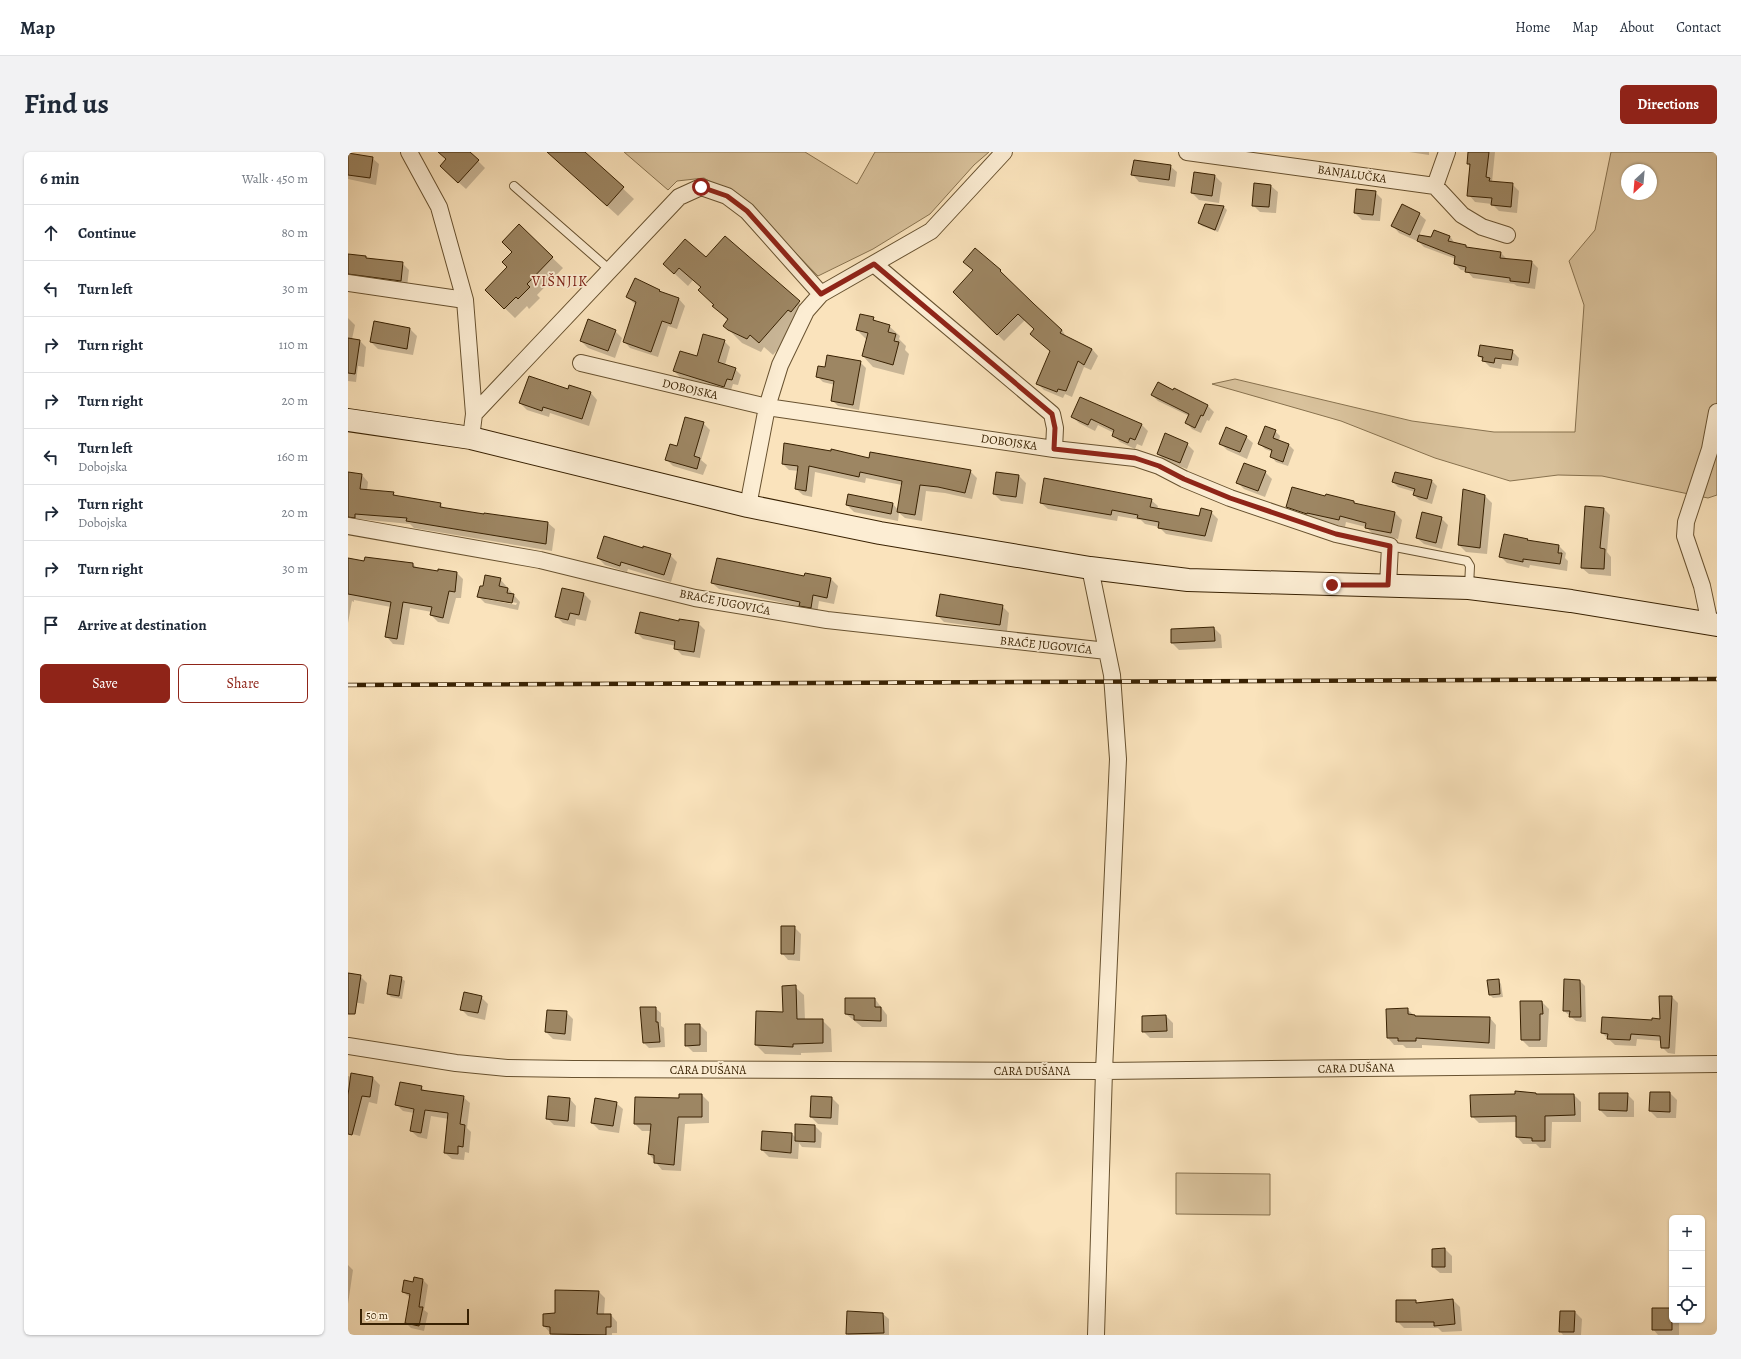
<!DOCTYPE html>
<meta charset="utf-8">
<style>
body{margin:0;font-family:Alegreya,serif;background:#f2f2f3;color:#1f2937}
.controls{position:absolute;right:12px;bottom:12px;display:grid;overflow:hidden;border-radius:6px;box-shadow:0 1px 3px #0004}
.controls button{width:36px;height:36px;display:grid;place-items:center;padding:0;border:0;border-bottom:1px solid #e0e1e3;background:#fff;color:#1f2937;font:20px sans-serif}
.compass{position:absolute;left:1273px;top:12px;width:36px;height:36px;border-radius:50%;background:#fff;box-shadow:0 1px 3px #0004;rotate:206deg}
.scale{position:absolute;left:12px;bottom:10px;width:109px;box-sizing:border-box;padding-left:4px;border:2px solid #382102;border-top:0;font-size:11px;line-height:14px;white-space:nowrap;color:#382102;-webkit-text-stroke:3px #fcedd3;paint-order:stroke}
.stop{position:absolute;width:12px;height:12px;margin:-9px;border:3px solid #8f2418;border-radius:50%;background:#fff}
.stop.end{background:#8f2418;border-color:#fff;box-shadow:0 1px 4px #0008}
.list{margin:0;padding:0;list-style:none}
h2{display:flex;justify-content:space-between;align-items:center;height:52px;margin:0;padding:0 16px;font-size:17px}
h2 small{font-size:13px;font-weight:400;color:#747a83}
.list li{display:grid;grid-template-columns:26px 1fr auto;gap:12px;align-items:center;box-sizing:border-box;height:56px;padding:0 16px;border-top:1px solid #e0e1e3}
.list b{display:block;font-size:15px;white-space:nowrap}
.list p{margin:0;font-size:13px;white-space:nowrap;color:#747a83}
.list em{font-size:13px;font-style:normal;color:#747a83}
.actions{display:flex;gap:8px;padding:12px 16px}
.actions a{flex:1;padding:9px 0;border:1px solid #8f2418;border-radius:6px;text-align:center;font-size:14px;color:#8f2418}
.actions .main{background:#8f2418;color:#fff}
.icon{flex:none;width:22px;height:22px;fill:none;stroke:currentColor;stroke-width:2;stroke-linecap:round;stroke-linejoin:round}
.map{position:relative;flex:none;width:1369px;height:1183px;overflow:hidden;border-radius:6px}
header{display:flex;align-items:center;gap:24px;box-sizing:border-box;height:56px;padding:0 20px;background:#fff;border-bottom:1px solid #e0e1e3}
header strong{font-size:19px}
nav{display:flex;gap:22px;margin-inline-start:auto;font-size:14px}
.intro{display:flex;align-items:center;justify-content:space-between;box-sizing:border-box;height:96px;padding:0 24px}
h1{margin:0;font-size:28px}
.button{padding:10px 18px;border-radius:6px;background:#8f2418;color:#fff;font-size:14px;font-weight:700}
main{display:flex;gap:24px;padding:0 24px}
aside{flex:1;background:#fff;border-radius:6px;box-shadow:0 1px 3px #0004}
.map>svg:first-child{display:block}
</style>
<header>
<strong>Map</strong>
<nav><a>Home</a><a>Map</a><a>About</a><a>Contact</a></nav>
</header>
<div class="intro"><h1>Find us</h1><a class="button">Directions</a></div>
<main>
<aside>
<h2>6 min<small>Walk · 450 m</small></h2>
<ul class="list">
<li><svg class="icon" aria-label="ahead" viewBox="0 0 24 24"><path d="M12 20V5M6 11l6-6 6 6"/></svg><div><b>Continue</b></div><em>80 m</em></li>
<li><svg class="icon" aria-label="left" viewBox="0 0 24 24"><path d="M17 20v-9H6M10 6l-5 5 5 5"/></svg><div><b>Turn left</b></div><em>30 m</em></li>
<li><svg class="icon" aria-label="right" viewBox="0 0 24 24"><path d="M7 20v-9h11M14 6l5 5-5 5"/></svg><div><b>Turn right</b></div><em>110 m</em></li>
<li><svg class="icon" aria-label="right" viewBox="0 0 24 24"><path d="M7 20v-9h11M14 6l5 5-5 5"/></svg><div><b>Turn right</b></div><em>20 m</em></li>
<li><svg class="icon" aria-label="left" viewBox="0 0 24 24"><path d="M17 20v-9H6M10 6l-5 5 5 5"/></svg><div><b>Turn left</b><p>Dobojska</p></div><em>160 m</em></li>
<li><svg class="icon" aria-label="right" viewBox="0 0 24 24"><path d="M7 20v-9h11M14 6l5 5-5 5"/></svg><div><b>Turn right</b><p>Dobojska</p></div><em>20 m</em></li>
<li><svg class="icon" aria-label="right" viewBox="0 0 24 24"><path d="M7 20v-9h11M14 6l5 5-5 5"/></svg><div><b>Turn right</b></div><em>30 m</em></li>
<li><svg class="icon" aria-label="arrive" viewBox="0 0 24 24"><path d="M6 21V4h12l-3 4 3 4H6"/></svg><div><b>Arrive at destination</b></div></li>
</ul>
<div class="actions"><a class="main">Save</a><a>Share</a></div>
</aside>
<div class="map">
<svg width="1369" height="1183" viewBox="0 0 1369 1183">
<rect width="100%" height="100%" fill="#fae3bc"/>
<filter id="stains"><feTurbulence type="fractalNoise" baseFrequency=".005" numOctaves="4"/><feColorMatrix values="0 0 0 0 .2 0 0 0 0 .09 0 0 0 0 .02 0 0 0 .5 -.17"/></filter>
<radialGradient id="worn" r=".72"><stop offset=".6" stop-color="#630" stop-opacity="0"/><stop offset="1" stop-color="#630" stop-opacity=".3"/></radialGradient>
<path fill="#d9c29c" stroke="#88724f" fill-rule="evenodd" d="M276,0h181l52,32 18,-32h114l-15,13 -44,49 -57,35 -55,27 -70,-72 -44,-26 -27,3 -9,9z
M1263,0h106v343l-9,3 -106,-22 -44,-1 -48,6 -75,-23 -94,-37 -129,-37 23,-5 177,42 82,11h81l9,-127 -15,-44 26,-31zM1279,18h24v24h-24z
M828,1021l94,1v41l-94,-1z"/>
<path fill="#0003" fill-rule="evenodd" d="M97,0h24l16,16 -19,21 -18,-16v-13z
M200,0h36l50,47 -16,17z
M1061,0h20v3z
M1121,0h26l-3,30 20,2 7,7 -2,22 -18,-2 -7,-7 -17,-2 -6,-7 2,-28 -3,-3z
M0,2l24,4 7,6 -3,21 -28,-6z
M822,14l7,6 -2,15 -36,-5 -6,-7z
M847,21l20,3 7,7 -3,20 -20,-3 -7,-7z
M923,34l7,6 -2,21 -16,-1 -7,-7z
M1027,40l7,7 -2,22 -18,-1 -7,-7z
M858,53l18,2 3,3 -9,22 -16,-6 -3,-3z
M1071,62l7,6 -7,16 13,3 18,-3 5,8 11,2 2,2 33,5 6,6 25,3 6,6 -3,21 -18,-3 -3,-2 -41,-6 -6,-7 -6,-1 -6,-6 1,-5 -32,-12 -7,-7v1l-18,-8 -6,-7z
M171,74l44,42 -26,27 3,3 -11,11 -2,-3 -12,12 -29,-28 22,-23z
M377,85l88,78 -8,10 -3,-3 -29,33 -9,-8 -3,5 -19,-9 -17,-17 3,-5 -14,-15 1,-1 -14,-17 -8,-8 -5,6 -24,-22 43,-5z
M0,103l17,2 3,2 34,4 7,7 -2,17 -59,-5z
M287,127l25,12 3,3 16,5 6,7 -8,23 -9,-3 -10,31 -28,-9 -6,-7 12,-36 -9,-8z
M606,140l79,13 29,25 5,8 25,11 6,7 -7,14 -7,-3 -12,30 -7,-3 -2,4 -19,-8 -6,-6 13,-33 -16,-21 -10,-10 -21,21z
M0,166l7,7 -3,14 7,1 7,7 -2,20 -6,-1 -2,16 -8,-1z
M525,166l4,5 12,3 11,10 -1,3 7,7 -1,4 4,4 -5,21 -31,-8 -10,-11 4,-16 -10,-10z
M62,177l7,7 -4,19 -35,-6 -7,-7z
M267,179l7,7 -7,20 -27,-10 -7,-7z
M376,189l6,6 -5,18 10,4 6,6 -3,10 -5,-1 -3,9 -50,-16 -6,-6z
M1164,199l7,7 -1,8 -16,-2 -1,5 -11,-2 -11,-11z
M512,210l6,6 -7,42 -21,-4 -6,-6 3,-15 -12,-3 -6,-6 9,-8z
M220,238l23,3 6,7 -8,26 -39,-13 -1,4 -22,-7 -7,-7z
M825,239l35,15 6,6 -5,9 -2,-1 -6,13 -9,-4 -6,-7 3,-6 -31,-15 -6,-6z
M724,264l69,8 7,7 -6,15 -5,-2 -2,5 -15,-7 -7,-7 1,-2 -16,-8 -3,6 -16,-8z
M355,271l7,7 -9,30 6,5 -4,10 -30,-9 -7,-7z
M927,279l5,5 -1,5 10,4 5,5 -6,16 -12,-4 -5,-6 2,-4 -8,-3 -5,-5z
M898,285l7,6 -6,16 -20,-9 -7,-7z
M839,292l7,7 -7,18 -22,-8 -7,-7z
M522,307l100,12 7,7 -5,21 -27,-6 -19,-2 -4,30 -17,-3 -6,-5 -1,8 -44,-9 -7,-7 46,-1 5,6 4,-25 -36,-7 -1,5 -50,-11 -3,25 -9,-2 -7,-6 3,-18 -10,-1 -6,-6z
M917,320l7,7 -7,18 -21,-8 -6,-6z
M0,321l14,2 6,7 -1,9 26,2 4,4 43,7 5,5 39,7 64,7 7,6 -3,22 -138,-23 -4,-4 -62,-6z
M649,321l22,3 7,7 -3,21 -22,-3 -7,-7z
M1084,329l5,5 -5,18 -13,-4 -5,-5 1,-3 -17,-5 -5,-5z
M1137,344l7,7 -5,51 -21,-2 -7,-7z
M978,346l28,4 3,3 38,8 7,7 -4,19 -25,-5 -7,-7 -20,-5 -1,5 -51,-13 -7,-7z
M803,348l7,6 -1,4 42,7 12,-5 7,7 -6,23 -46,-8 -7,-7 -14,-3 -4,-4 -23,-4 -1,5 -69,-12 -7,-6z
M1255,356l7,7 -3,37 4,5v19l-22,-2 -7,-6z
M1093,366l7,7 -6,24 -18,-5 -7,-6z
M1179,388l2,1 30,5 7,7 -1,5 3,3 -1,10 -37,-6 -1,3 -22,-5 -7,-7z
M295,397l27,6 7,7 -6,20 -43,-13 -1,3 -22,-7 -7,-7z
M0,407l17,3 48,2 5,5 20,3 19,1 6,6 -2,19h-5l-7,26 -11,-2 -7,-7 1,-3 -22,-4 -6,37 -11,-1 -6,-7 4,-30 -37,-7v2l-2,-1 -4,22z
M458,422l25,5 7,7 -4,18 -15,-3 -2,13 -10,-2 -5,-5 -83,-18 -7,-6 93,-6z
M152,427l20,23 -2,8 -33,-7 -7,-7 6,-8zM137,445l32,6 -1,2 -31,-6z
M214,437l22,5 7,7 -5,20 -10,-2 -1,7 -12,-3 -7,-7z
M654,454l7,7 -2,18 -63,-9 -6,-6z
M331,470l19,1 7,7 -5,28 -18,-3 -7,-7 1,-2 -33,-7 -7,-7z
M866,476l7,7 1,13 -43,2 -7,-7z
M446,775l7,7 -1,27 -12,-1 -6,-7z
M0,822l12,2 7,7 -3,21 -16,-3z
M53,826l4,3 -3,18 -11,-2 -3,-3z
M1150,828l3,4 2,13 -10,1 -3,-3z
M1217,828l15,1 5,5 1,36 -10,-1 -12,-10z
M447,835l9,8 1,25h17l9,9 1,23 -31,1v2l-36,-1 -9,-9 28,-32z
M133,845l7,7 -3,16 -17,-4 -7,-7z
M1324,845l6,6 -3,51 -7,-1 -6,-6v-6l-25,-2 -1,7 -21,-1 -13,-12 59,-13z
M527,847l12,16v12h-25l-16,-13z
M1194,850l7,7 -2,38h-18l-7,-7z
M307,856l6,5v13l3,2 1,19 -16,1 -5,-5z
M1059,857l9,8 74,1 6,7 -1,24 -73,-4v3h-16l-3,-3h-9l-6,-7z
M218,860l7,7 -2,22 -18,-2 -7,-7z
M818,864l7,7v15h-23l-7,-7z
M352,873l7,7v20h-14l-7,-7z
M4,922l21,4 7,7 -3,19 -8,-2 -9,34 -12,-3v-57l4,1z
M73,935l5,5 37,5 7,6 -3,25 4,4 -2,21 -4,-1 -1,8 -12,-1 -7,-6 4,-34 -18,-3 -4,23 -9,-2 -7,-6 3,-18 -11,-2 -6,-6z
M1322,941l7,7 -1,18h-19l-7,-7z
M1188,942l1,1h37l7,7v20h-29l-1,26h-11l-4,-4h-13l-6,-7v-15l-38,1 -7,-7z
M1279,942l7,7v16h-27l-7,-7z
M354,943l7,7v21l-24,1 -4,47 -19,-1 -13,-16 2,-23h-9l-7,-7 45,-25z
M484,946l7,7 -1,20 -20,-1 -7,-7z
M222,947l6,7 -1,21 -21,-2 -7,-7z
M268,951l7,6 -4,24 -20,-3 -7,-7z
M467,974l7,7 -1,15 -19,-1 -3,-4 -1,16 -29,-2 -7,-7 30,-16 4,4z
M1097,1097l7,7v17h-12l-7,-6z
M0,1113l5,5 -5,34z
M75,1128l5,5 -4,25 4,3 -4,18 -13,-3 -5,-5 5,-25 -8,-6 11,-9z
M208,1139l43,1 6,6 -1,17h7l6,7v11h-5v2h-60l-8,-9 12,-12z
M1105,1148l7,7 2,24 -20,1 -4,-4h-34l-7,-7 18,-20 3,3z
M1227,1160l7,7 -1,16h-18l-3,-4z
M535,1162l6,5v16h-41l-1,-2z
M1324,1168h7v15h-21l-5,-6z"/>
<path fill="#9d8663" stroke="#382102" d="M90,0h32l9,8 -21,23 -18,-17 6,-7z
M199,0h38l39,35 -17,19z
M1120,0h21l-3,25 4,1 -1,3 24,2 -2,24 -20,-2 1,-7 -25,-2 3,-32h-3z
M0,1l25,4 -3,21 -22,-3z
M786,8l37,5 -2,15 -38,-5z
M846,20l21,3 -3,21 -21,-3z
M906,31l17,2 -2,22 -17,-1z
M1008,37l20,2 -3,24 -19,-2z
M857,52l19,2 -9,24 -17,-7z
M1054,52l18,9 -10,22 -19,-9z
M171,72l34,33 -26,27 3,3 -12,12 -2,-2 -12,12 -19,-19 22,-23 -5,-5 10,-10 -10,-10z
M1086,78l16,6 -2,5 18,4v2l35,5 -1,6 32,3 -3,22 -19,-2v-3l-45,-6 1,-5 -12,-3 1,-8 -38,-15 2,-6 12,2z
M377,84l75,65 -9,11 -3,-2 -29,33 -9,-8 -3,4 -19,-9 -5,-4 5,-7 -16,-13 2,-1 -16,-15 3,-3 -22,-19 -5,6 -11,-10 22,-25 21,18z
M627,96l26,22 -1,1 34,33 28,26 -2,3 32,16 -8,16 -6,-4 -12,30 -8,-2 -1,3 -21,-8 14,-33 -20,-17 4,-5 -16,-15 -21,21 -44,-43 20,-22 -10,-8z
M0,102l18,2v2l37,4 -2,19 -53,-7z
M287,126l25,12 -1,1 20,7 -8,26 -9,-3 -11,31 -28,-10 13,-40 -10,-5z
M512,162l14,3 -1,3 17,5 -2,7 8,2 -2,7 5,1 -6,23 -31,-9 6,-23 -12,-3z
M240,167l28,11 -8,21 -28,-10z
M26,169l36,7 -3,21 -37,-7z
M355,182l22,6 -7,22 18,6 -4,12 -5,-1 -3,8 -51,-16 7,-20 17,5z
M0,186l12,2 -5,34 -7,-1z
M1132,193l33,5 -2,10 -16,-2 -1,5 -12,-2 1,-4 -5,-1z
M479,203l34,6 -8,44 -22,-4 3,-20 -18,-4 2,-11 7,1z
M181,224l39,13 1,-4 22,7 -9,27 -39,-12 -1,4 -23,-8z
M810,230l15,8 1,-2 34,17 -5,11 -2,-1 -6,13 -10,-5 4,-9 -38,-19z
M732,245l62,27 -7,16 -5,-2 -2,5 -16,-7 2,-6 -23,-11 -3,6 -17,-8z
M337,265l19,5 -10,34 6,2 -3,11 -32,-9 5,-16 7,2z
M917,274l11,4 -3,8 16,6 -6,18 -13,-5 2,-7 -14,-6z
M878,275l21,9 -7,16 -21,-8z
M817,281l23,10 -8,20 -23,-9z
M436,291l47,8v-2l38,9 1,-6 101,18 -6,23 -27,-6 -18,-2 -5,30 -18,-3 5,-31 -42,-9 -1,5 -50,-11 -3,25 -11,-2 3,-23 -16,-2z
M896,311l22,8 -8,20 -22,-8z
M0,320l14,2 -2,15 34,3 -1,3 48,8 -1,4 44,7v-1l64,9 -2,22 -140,-23 1,-3 -52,-4v4l-7,-1z
M648,320l23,3 -3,22 -23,-3z
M1047,320l37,8 -5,19 -14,-4 2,-6 -23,-7z
M696,326l108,21 -2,8 49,9 2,-8 11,3 -7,25 -47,-8 1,-6 -22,-4 1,-3 -26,-5 -1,5 -71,-12z
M944,335l33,9 1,-2 28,7v2l41,9 -4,21 -26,-5 1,-5 -26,-7 -1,4 -32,-7v1l-21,-7z
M1115,337l22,6 -5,53 -22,-3z
M500,342l45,9 -2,11 -45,-9z
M1237,354l19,2 -4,40 5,1 -1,20 -23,-1z
M1074,360l20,5 -6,26 -20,-5z
M1156,382l24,5 -1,1 32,5 -1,8h4l-2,11 -37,-5v3l-24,-5z
M256,384l39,12v-2l28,8 -7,21 -43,-13 -1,4 -23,-8z
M17,405l48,6v4l25,4v-2l19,3 -2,20 -6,-1 -6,27 -13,-3 2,-8 -29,-5 -6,37 -12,-2 6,-35 -43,-8v-36l16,3z
M369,406l87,18 1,-3 26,5 -4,20 -14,-3 -2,13 -12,-2 1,-4 -89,-19z
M137,423l16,3 -2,8 9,2 -1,5 7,1 -2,9 -35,-6 3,-11h3z
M214,436l22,5 -5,22 -9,-2 -2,7 -13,-3z
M592,442l63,11 -3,20 -64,-9z
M292,460l39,9v-2l20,3 -5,30 -20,-3 1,-8 -40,-8z
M866,475l1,14 -44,2v-14z
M433,774h14l-1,28h-13z
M0,821l13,2 -6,39h-7z
M42,823l12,2 -3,19 -12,-2z
M1151,827l1,15 -11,1 -2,-15z
M1216,827l16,1 1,37h-12l1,-6h-7z
M448,833l1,34h26v24l-30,1v3l-38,-2 1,-34 27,1 -1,-26z
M116,840l18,4 -4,17 -18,-3z
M1311,844h13l-3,52h-8l-1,-12 -29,-2 -1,6 -23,-1 1,-5 -7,-1 1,-16 50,3v-2l8,1z
M497,846h30v9h6v14l-27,-1v-5l-9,-1z
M1172,849h22l1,13h-3v26h-19z
M292,855h16v15h2l2,20 -17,1z
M1060,856v6l7,1v1l75,1 -1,26 -73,-5v3h-18v-3h-11l-1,-29z
M199,858l20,1 -2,23 -20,-2z
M818,863l1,16 -25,1v-16z
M337,872h15v21l-15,1z
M3,921l22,4 -3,20 -8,-1 -10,39 -4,-1v-39z
M52,930l22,4 -1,4 43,6 -4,28 5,1 -2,22 -5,-1v8l-14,-1 4,-40 -23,-3 -4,23 -11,-2 4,-22 -19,-4z
M1167,939l21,2v1h38l1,21 -30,1v25h-13v-3l-16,-1v-21l-45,1 -1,-22 45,-1z
M1302,940h20v20l-21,-1z
M1251,941h29l-1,18 -28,-1z
M331,942h23v23h-24l-4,48 -20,-2v-8l-6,-1 3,-30h-17l1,-27 44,1z
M200,944l22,2 -2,23 -22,-2z
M463,944l21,1 -1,21 -21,-1z
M247,946l22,4 -4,24 -22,-3z
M447,972l20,1v17l-20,-1z
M414,979l30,2 -1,20 -30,-3z
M1097,1096v19h-13v-18z
M66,1125l9,2 -4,28h4l-4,19 -14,-3 5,-29 -8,-2 2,-12 9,2z
M207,1138l44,1 -2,23h14v13h-5v8l-56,-1v-7l-7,-1v-12l12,-1z
M1105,1147l2,25 -21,2v-4h-38v-22h20v3z
M1304,1156h20v22h-20z
M499,1159l36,2 1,20 -38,1z
M1212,1159h15l-1,21h-15z"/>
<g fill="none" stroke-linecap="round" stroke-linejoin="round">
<g stroke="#685230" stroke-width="10">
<path id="service" d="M166,34l96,84
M1042,394l77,15 3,5 -1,21"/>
</g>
<g stroke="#685230" stroke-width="18">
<path id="minor" d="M61,0l30,55 26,93 9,114 -3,24
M839,0l248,34 12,-34
M1087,34l27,29 20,12 25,8
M526,112l178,150 3,14 -1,21
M0,131l117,17
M233,211l186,44 287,42 81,9 24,8 25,13 46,19 106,36 54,12 -2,39
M126,262l205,-217 22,-10 26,9 20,15 74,83
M400,354l19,-99 13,-42 26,-54 15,-17 110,-63 73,-79
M0,374l192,34 155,38 132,22 280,31
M742,416l22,107 6,84 -14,312 -8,264
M1362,472l-8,-38 -17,-50 1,-14 24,-73 7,-37
M0,894l108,17 51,5 66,1 531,2 613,-7"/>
</g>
<g stroke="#382102" stroke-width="24">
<path id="secondary" d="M0,268l123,18 277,68 132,27 210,35 98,12 281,8 102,13 146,24"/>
</g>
<use href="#service" stroke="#fcedd3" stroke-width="8"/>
<use href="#minor" stroke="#fcedd3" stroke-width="16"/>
<use href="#secondary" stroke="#fcedd3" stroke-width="22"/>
<g stroke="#382102" stroke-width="4.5">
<path id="rail" d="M0,533l1369,-6"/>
</g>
<use href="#rail" stroke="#fcedd3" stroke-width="3" stroke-dasharray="9" stroke-linecap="butt"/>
</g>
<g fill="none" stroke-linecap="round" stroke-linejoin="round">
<path stroke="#8f2418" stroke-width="5" d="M353,35l26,9 20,15 74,83 53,-30 178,150 3,14 -1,21 81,9 24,8 25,13 46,19 106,36 54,12 -2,39h-56"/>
</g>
<g text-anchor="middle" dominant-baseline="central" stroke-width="3.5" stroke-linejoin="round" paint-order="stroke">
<g font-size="12" fill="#382102" stroke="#fcedd3">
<text transform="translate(1004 22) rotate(8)">BANJALUČKA</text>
<text transform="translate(342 237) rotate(13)">DOBOJSKA</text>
<text transform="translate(661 290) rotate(8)">DOBOJSKA</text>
<text transform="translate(377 450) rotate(11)">BRAĆE JUGOVIĆA</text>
<text transform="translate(698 493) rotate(6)">BRAĆE JUGOVIĆA</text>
<text transform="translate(1008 916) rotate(-1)">CARA DUŠANA</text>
<text x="360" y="918">CARA DUŠANA</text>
<text x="684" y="919">CARA DUŠANA</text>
</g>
<g font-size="14" letter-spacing="1" fill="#7a1f14" stroke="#fcedd3">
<text x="212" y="129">VIŠNJIK</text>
</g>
</g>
<rect width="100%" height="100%" filter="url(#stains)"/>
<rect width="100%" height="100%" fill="url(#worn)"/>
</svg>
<div class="controls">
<button>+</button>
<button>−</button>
<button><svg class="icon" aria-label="locate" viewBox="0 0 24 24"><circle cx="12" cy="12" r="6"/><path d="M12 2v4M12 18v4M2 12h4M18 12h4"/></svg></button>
</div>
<svg class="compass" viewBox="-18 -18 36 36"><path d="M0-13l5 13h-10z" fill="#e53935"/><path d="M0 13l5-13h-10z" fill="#747a83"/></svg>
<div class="scale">50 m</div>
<div class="stop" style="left:353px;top:35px"></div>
<div class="stop end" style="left:984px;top:433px"></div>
</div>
</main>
